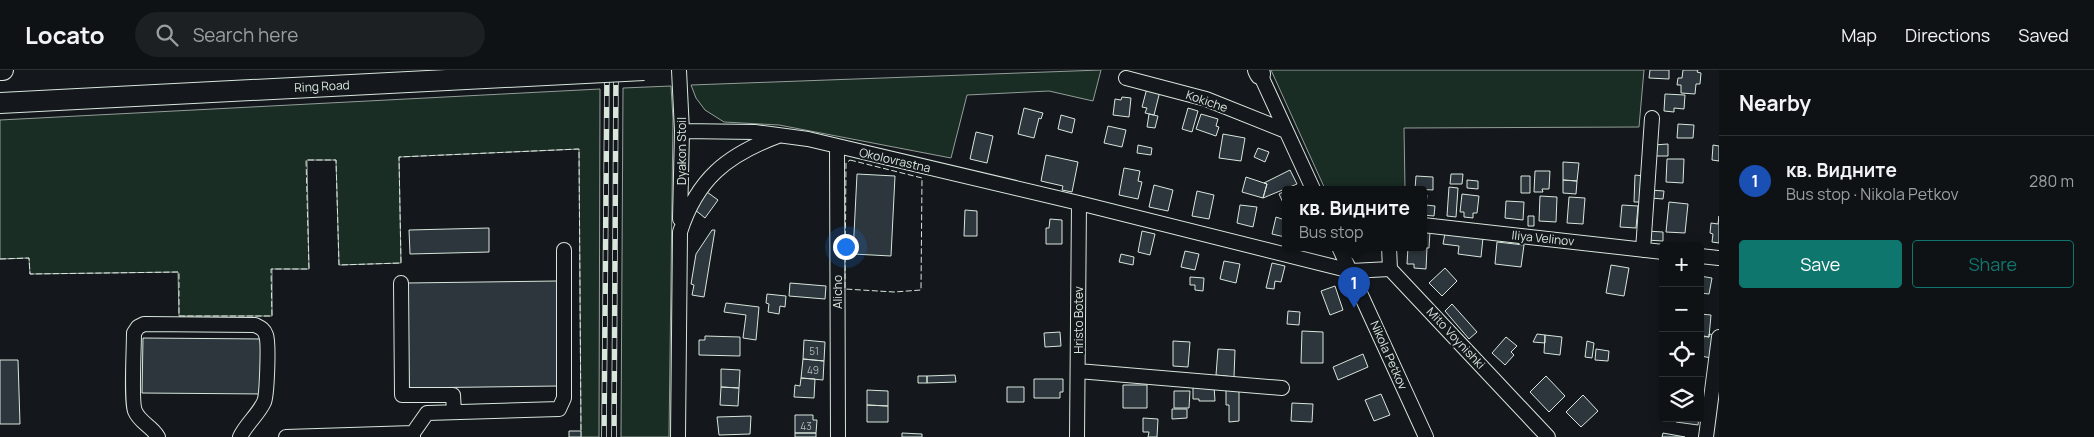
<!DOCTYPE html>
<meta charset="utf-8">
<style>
body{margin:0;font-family:Manrope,sans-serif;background:#1d2022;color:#f1f3f6}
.controls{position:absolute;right:15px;bottom:15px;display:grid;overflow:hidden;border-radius:5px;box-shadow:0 2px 12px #0003}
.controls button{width:45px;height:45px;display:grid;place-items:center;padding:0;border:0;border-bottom:1px solid #2f3234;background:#0f1215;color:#f1f3f6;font:25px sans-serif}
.you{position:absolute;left:845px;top:176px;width:18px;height:18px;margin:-12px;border:4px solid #fff;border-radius:50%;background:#1a73e8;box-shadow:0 0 0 8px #1a73e833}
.badge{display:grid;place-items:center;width:32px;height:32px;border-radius:50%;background:#0f766e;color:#fff;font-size:16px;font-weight:700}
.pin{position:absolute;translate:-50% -41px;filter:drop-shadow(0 1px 2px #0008)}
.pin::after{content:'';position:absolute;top:26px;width:18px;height:15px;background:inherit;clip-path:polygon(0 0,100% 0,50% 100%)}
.popup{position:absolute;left:1282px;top:116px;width:145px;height:65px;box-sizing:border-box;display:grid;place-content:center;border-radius:5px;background:#0f1215;filter:drop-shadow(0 1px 4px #0005);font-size:16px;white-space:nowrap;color:#9b9ea0}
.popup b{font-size:19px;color:#f1f3f6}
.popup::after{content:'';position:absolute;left:50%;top:100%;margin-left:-10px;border:10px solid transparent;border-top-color:#0f1215}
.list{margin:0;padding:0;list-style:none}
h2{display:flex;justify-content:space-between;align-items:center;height:65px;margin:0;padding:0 20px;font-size:21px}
h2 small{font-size:16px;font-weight:400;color:#9b9ea0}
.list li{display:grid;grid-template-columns:32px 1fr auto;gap:15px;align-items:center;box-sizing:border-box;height:90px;padding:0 20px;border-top:1px solid #2f3234}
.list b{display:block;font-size:19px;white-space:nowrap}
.list p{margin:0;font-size:16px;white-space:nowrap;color:#9b9ea0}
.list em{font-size:16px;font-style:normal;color:#9b9ea0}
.actions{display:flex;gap:10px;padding:15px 20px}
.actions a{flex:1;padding:11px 0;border:1px solid #0f766e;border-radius:5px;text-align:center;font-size:18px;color:#0f766e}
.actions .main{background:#0f766e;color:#fff}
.icon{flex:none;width:28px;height:28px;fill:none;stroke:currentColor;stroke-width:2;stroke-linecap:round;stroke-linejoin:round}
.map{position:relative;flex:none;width:1719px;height:367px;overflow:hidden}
header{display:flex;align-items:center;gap:30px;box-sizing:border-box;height:70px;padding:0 25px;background:#0f1215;border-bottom:1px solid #2f3234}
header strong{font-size:24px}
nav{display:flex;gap:28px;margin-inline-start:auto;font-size:18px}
.search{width:350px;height:45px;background:#1d2022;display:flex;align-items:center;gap:12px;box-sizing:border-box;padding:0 18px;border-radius:28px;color:#9b9ea0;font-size:19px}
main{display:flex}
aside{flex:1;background:#0f1215}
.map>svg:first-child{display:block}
</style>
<header>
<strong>Locato</strong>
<div class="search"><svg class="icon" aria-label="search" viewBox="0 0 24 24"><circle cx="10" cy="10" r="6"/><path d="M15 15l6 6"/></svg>Search here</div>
<nav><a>Map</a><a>Directions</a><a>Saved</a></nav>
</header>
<main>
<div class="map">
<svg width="1719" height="367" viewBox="0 0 1719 367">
<rect width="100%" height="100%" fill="#14181c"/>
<path fill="#1a2d24" stroke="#939e99" d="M1101,0l-8,31 -44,-10 -82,4 -16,63 -172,-33 -55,-3 -19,-12 -9,-12 -5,-13z
M1271,0h373l-5,57 -235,1 1,61h-80z
M671,16l2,33 -4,318h-48l2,-349z
M600,19l-1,348h-18l-2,-288 -180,8 2,106 -62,2 -3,-105h-29l2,109h-37v47h-93l-1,-44 -148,2 -1,-16 -29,1v-139z"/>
<path fill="#2c363c" stroke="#d8e6dc" d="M1650,0h19v9l-20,-1z
M1683,0h15l-1,2 4,1 -1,11h-4l-1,10 -14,-1v-8h-4l1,-7h4z
M1147,18l13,3 -6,24 -9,-2 2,-5 -5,-1z
M1665,24l20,1 -1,14 -10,-1v4l-10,-1z
M1122,27l9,1 -2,19 -16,-2 2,-16 6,1z
M1024,38l19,5 -2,6 -2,-1 -5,20 -16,-4z
M1188,38l10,3 -6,21 -10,-3z
M1149,44l9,2 -3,12 -8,-1z
M1201,44l17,5 -2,7 3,1 -3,9 -20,-7z
M1061,45l14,4 -3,14 -14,-4z
M1678,54l16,1 -1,13h-16z
M1108,56l18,4 -4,17 -18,-4z
M976,62l17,4 -6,27 -17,-4z
M1223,64l22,4 -4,23 -22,-3z
M1668,74v12h-15v-11z
M1138,75l14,3 -1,7 -14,-2z
M1713,75l6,1v15l-7,-1z
M1258,78l11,4 -4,10 -11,-5z
M1046,85l32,7 -6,30 -10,-2 1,-4 -22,-5z
M1667,89h17l-1,24 -17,-1z
M1563,92l16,1 -2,18 -14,-1z
M1124,98l16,3 -2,10 4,1 -4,17 -19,-4z
M1290,100l7,14 -34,14 4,-14 -3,-1z
M1535,101h15l-1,18h-7l1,3h-9z
M857,104l38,2 -4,80 -38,-2z
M1451,104h12l-1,10h-12z
M1635,105l9,1 -1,26h-9z
M1416,106l17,1v13l-18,-1z
M1521,106h9v17h-9z
M1246,107l21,7 -4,14 -21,-6z
M1467,110l11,1v8l-11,-1z
M1563,110l14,1 -1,13 -13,-1z
M1154,115l19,5 -5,21 -19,-4z
M1449,117l9,1 -2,29 -9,-1z
M1650,120l14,1 -1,8 -13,-1z
M1197,121l17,4 -5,24 -17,-3z
M1285,121v16l-6,-13z
M707,122l11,8 -13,18 -11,-9z
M1423,124l4,1 -1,10 9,1 -1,10 -11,-1z
M1462,124l17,2 -2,17h-4v5l-9,-1v-5h-4z
M1540,126l17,1 -1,25 -17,-1z
M1569,127l16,1 -2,26 -16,-1z
M1506,131l18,1 -1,18 -18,-2z
M1669,132l19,2 -3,29 -19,-1z
M1240,135l17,2 -4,20 -16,-4z
M1622,135l16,1 -2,22 -16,-1z
M965,140l12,1v25h-13z
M1528,146h6v10h-6z
M1719,146v27l-7,-1 1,-8 -3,-1 1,-10 7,1z
M1276,147l9,3v17l-13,-3z
M1050,149l12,1v24h-16v-16h3z
M489,158v24l-79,2 -1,-24z
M712,160h3l-11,67 -12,-2 2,-10 -3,-1 5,-30z
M1142,161l13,3 -5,21 -12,-3z
M1423,161l7,1 -1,16 -14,-1h8z
M1647,161l16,1v9l-17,-1z
M1445,163l38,5 -2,19 -23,-3 1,-8 -16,-2z
M1497,172l27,3 -3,22 -26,-3z
M1408,177l19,1 -1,21 -12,-1v-4h-7z
M1185,181l14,3 -4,16 -14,-3z
M1121,184l13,3 -1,8 -14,-3z
M1224,191l16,3 -4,19 -16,-4z
M1272,193l13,3 -4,16 -6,-1 -1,8 -8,-1z
M1611,195l18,3 -5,28 -18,-3z
M1445,198l12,13 -15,15 -13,-13z
M1700,206l12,2 -3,16 -9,-1z
M1190,207l14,1 -1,13 -8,-1v-5h-5z
M557,211l1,105 -149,2 -2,-105z
M790,213l36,3 -1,13 -36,-3z
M1335,216l8,24 -13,5 -9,-24z
M767,224l19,2 -1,11 -5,-1 -1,8 -11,-2 1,-8 -3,-1z
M726,233l33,4 -3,33 -13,-2 3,-23 -22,-3z
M1452,234l25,28 -8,7 -24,-28z
M1288,241l12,1 -1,13 -12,-1z
M1700,244l11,1 -2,22 -9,-1z
M1302,261l21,1v31h-22z
M1060,262l1,14 -16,1 -1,-14z
M1537,264l8,1v8l-12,-1z
M1709,264l6,1 -4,23 -10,-2 3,-20 5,1z
M1545,265l17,2 -2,18 -16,-2z
M705,266l35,1v19l-41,-1v-15h6z
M1506,267l11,9 -6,6 3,3 -9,10 -13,-12z
M143,268l120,1v55l-121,-1z
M804,270l21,2 -1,19 -21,-2z
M1173,271l17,1 -2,25 -15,-1z
M1587,271l7,2 -2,15 -7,-1z
M1218,279l17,1 -1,27 -18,-2z
M1596,279l13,2 -1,10 -13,-1z
M1363,284l5,13 -30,13 -5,-13z
M803,289l21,2 -1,19 -22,-2z
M0,290h18l2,64h-20z
M721,299l19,1 -1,18 -18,-1z
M955,305l1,7 -29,1v-7z
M918,306h9v7h-9z
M1546,306l19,20 -16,16 -19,-20z
M801,308l14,1 -1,19 -20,-1 1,-12 5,1z
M1034,309h29v13h-3v6h-26z
M1123,315h24v23h-24z
M1214,316l1,15h-16v-2h-6v-12z
M721,317l18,1 -1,18 -18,-1z
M1007,317h17v15h-17z
M1226,317h13v34l-10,1v-17h-3z
M867,320l21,1v15l-21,-1z
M1174,321h16l-1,17h-15z
M1381,324l9,21 -16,6 -9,-21z
M1583,325l15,16 -17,16 -15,-15z
M1292,333l21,1 -1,18 -21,-1z
M867,335l21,1v16h-21z
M1172,339h15v9l-15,1z
M795,345h18v5h4l-1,13h-21z
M751,346l-1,18 -31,1 -2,-18z
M1143,348l15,1 -1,18h-9l1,-5h-6z
M1677,348h22l-1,7 -22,-3z
M569,361h12v6h-12z
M795,363h21v4h-21z
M902,363l20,1v3h-20z
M1663,363l22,4h-23z"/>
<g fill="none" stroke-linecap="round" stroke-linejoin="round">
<g stroke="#d8e6dc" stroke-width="16">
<path id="minor" d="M679,0l3,61 -2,88
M1260,4l53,115
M1126,8l80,21 80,32
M682,61l73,1 53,7 271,64 272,68 39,-2 158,168
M837,77l1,290
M1423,155l240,27
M1339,177l87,190
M1389,177l1,22
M1643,180l9,-132
M1700,186l19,2
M401,213l1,112h51l1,17
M1078,301l204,17
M413,363l14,-20 132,-4 5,-11v-148
M158,367c-6,-11 -18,-14 -23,-26 -4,-9 -1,-64 -1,-78l4,-6 6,-3 111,1c6,3 9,4 11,10 3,7 1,61 -2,67 -6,13 -18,22 -24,35
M286,367l127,-4v4
M678,367l2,-205c17,-53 47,-77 98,-96
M1077,367l2,-234
M1706,367l13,-100"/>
</g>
<g stroke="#d8e6dc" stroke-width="22">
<path id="highway" d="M0,0h3
M1258,0l2,4
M0,33l447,-23"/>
</g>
<use href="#minor" stroke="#14181c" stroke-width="14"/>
<use href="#highway" stroke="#14181c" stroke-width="20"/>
<g stroke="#d8e6dc" stroke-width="5.5">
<path id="rail" d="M604,367l3,-367
M614,367l2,-367"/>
</g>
<use href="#rail" stroke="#14181c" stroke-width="4" stroke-dasharray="11" stroke-linecap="butt"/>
<g stroke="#d8e6dc" stroke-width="22" stroke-linecap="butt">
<path id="highway-bridge" d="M447,10l197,-10"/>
</g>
<use href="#highway-bridge" stroke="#14181c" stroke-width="20"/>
<path stroke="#d8e6dc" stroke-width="1" stroke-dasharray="6 2.5" stroke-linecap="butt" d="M850,90l72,18 -1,112 -27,2 -49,-3 1,-126z
M0,189l29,-1 1,16 149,-2v44h93l-1,-47h38l-3,-109h30l3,105 62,-2 -2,-106 180,-8 2,282"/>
</g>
<g text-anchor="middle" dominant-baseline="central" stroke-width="4" stroke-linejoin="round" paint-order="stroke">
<g font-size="10" fill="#adbab4">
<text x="814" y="281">51</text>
<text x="813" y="300">49</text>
<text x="806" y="356">43</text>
</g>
<g font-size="12" fill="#d8e6dc" stroke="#14181c">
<text transform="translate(322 16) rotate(-3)">Ring Road</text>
<text transform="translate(1207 31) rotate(19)">Kokiche</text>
<text transform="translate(681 81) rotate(-90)">Dyakon Stoil</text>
<text transform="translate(895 90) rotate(13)">Okolovrastna</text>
<text transform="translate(1543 168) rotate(6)">Iliya Velinov</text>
<text transform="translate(837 222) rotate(-90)">Alicho</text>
<text transform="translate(1078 250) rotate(-90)">Hristo Botev</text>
<text transform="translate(1456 268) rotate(47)">Mito Voynishki</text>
<text transform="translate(1389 285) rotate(66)">Nikola Petkov</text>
</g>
</g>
</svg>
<div class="controls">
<button>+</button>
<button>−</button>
<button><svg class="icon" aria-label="locate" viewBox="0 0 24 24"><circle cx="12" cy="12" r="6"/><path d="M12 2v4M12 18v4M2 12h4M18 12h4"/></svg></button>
<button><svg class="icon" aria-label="layers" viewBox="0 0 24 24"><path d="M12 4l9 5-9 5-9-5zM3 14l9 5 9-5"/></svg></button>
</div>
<div class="you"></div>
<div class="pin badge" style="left:1354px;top:238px;background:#1a4fb4">1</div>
<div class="popup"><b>кв. Видните</b>Bus stop</div>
</div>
<aside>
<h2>Nearby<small></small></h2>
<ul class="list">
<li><span class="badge" style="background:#1a4fb4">1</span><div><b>кв. Видните</b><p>Bus stop · Nikola Petkov</p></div><em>280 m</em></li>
</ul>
<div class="actions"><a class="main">Save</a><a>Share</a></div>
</aside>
</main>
